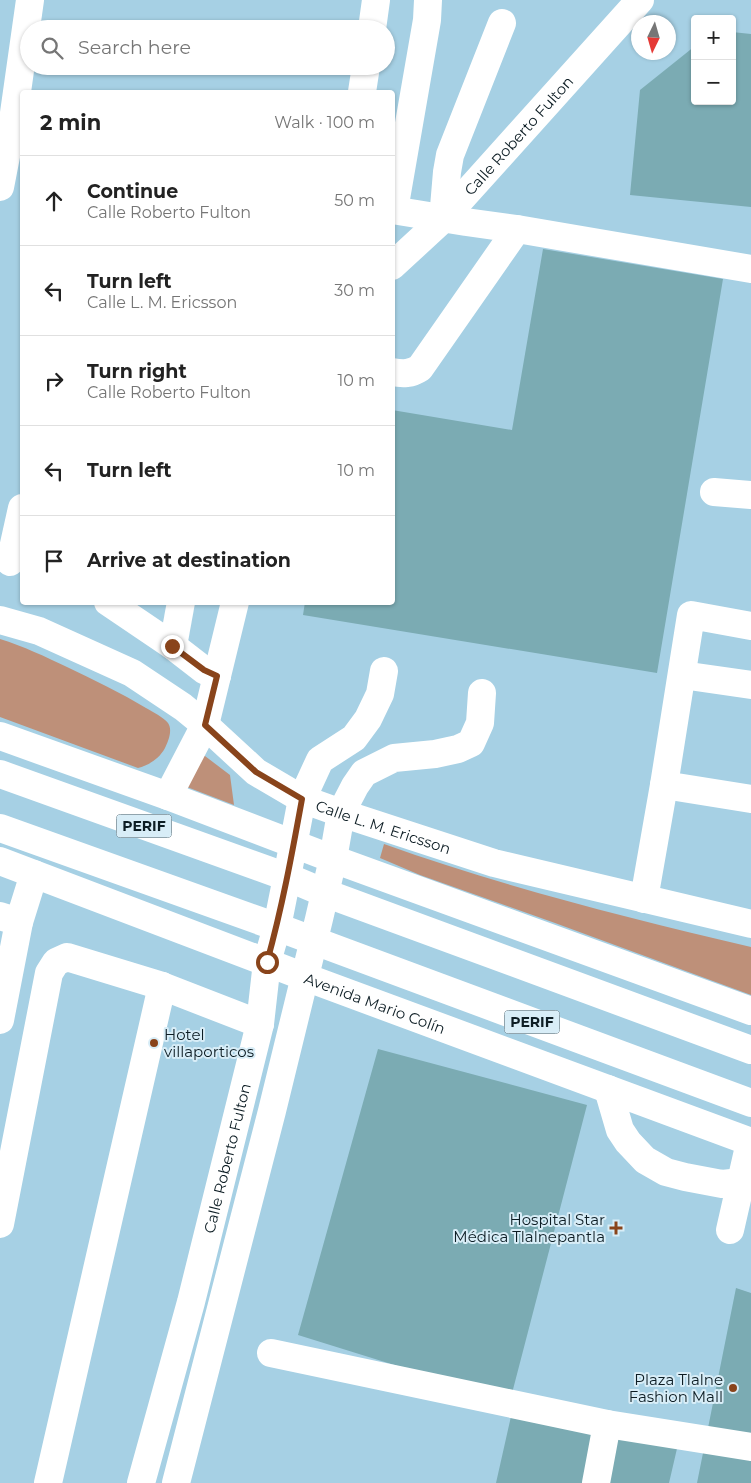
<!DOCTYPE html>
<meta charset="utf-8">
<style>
body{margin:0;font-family:Montserrat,sans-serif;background:#f2f2f2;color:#222}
.controls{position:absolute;right:15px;top:15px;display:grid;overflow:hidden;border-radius:5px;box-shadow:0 1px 4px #0004}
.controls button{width:45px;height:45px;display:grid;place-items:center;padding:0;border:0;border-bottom:1px solid #e0e0e0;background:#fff;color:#222;font:25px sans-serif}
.compass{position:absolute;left:631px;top:15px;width:45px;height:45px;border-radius:50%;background:#fff;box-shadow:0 1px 4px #0004;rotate:185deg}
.stop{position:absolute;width:15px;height:15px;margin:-11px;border:4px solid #89441b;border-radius:50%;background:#fff}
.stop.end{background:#89441b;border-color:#fff;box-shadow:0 1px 5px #0008}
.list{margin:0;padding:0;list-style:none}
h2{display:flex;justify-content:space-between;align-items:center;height:65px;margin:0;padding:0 20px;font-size:21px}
h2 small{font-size:16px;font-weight:400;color:#767676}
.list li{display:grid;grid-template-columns:32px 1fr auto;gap:15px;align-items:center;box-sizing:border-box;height:90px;padding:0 20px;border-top:1px solid #e0e0e0}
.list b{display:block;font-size:19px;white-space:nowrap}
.list p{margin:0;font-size:16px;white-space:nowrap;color:#767676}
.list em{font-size:16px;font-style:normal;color:#767676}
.icon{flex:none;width:28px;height:28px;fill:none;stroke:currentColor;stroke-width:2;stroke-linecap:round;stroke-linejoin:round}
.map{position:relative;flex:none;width:751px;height:1483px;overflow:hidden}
.search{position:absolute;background:#fff;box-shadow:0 1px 4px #0004;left:20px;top:20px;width:375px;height:55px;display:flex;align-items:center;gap:12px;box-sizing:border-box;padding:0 18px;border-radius:28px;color:#767676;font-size:19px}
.panel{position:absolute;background:#fff;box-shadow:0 1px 4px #0004;left:20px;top:90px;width:375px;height:515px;border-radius:5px}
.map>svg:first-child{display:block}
</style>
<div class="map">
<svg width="751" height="1483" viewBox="0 0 751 1483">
<rect width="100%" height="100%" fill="#a6d0e4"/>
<path fill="#be9079" d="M0,639c23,7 46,18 67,28 27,13 54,26 79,41 7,4 17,9 22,15 5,7 0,19 -3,25 -6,11 -16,17 -27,20l-138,-51z
M201,753l29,22 4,30 -55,-21z
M384,844c120,43 243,74 367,103v48l-196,-72 -135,-48 -40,-17z"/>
<path fill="#7babb3" d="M732,32l19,2v173l-121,-12 10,-105 55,-44v55h37z
M543,249l180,30 -66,394 -354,-58 2,-13h87v-192l120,20z
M378,1049l209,56 -77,296 -212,-66z
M736,1288l15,5v190h-54z
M514,1403l165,37 -10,43h-173z"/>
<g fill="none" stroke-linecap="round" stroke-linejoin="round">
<g stroke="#fff" stroke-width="28">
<path d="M372,29l4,-29"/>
<path d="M362,92l4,-26"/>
<path d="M0,187l13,-67 17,-120"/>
<path d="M392,210l74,12 51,7 234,40"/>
<path d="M394,210l33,-190 1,-20"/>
<path d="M443,219l4,-47 3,-17 52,-132"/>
<path d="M392,372c11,2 19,2 28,-4l97,-139"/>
<path d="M714,492l37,3"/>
<path d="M10,562l12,-54"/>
<path d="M108,602l65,44 31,24 13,6"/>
<path id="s1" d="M0,620l39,11 93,42 51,34 22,18 51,47 46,27 39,14 153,50 257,61"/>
<path d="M173,646l8,-44"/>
<path d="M682,675l69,10"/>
<path d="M664,785l87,14"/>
<path d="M644,899l20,-114 27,-170 60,11"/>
<path d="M0,916l19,6 15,-48"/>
<path d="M0,1020l19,-98"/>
<path d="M608,1089l12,41 8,12 17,18 21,12 19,5 37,7 19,-2"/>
<path d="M0,1224l49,-251 7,-11 11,-5 95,29 98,38"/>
<path d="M730,1230l20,-88"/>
<path d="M271,1353l336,71 -11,59"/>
<path d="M607,1424l144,23"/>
<path d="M48,1483l114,-497"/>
<path id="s2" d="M141,1483l50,-181 69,-278 7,-62 10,-35 10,-50 15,-78 18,-39 34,-22 14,-19 12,-25 4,-23"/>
<path d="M176,1483l96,-372 47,-192 14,-60 8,-46 14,-27 9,-13 30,-15 41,-4 23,-5 13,-6 9,-20 2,-30"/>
</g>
<g stroke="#fff" stroke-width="28">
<path id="s3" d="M392,266l51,-47 197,-219"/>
<path d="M0,736l168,60 165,63 418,152"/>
<path d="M0,774l287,103 38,16 426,157"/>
<path d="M168,796l37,-71 30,-123"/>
<path d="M0,828l277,99 474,176"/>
<path id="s4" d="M0,861l305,116 446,165"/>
</g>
</g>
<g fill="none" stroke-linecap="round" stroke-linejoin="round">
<path stroke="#89441b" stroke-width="6" d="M172,646l32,24 13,6 -12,49 51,47 46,27c-10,55 -20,109 -35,163"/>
</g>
<g fill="#89441b" stroke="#d8edf7" stroke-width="2">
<circle cx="154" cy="1043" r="5"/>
<path d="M613.5 1220.5h5v5h5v5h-5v5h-5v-5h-5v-5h5z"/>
<circle cx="733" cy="1388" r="5"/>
</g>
<g text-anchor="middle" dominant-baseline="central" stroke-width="4" stroke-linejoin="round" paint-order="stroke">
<g fill="#d8edf7" stroke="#4a5b63" stroke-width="1">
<rect x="116.5" y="814.5" width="55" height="23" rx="4"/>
<rect x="504.5" y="1010.5" width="55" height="23" rx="4"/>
</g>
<g font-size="14" font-weight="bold" fill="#0d1d24">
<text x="144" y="826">PERIF</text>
<text x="532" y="1022">PERIF</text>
</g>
<g font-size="15" fill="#0d1d24" stroke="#d8edf7">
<text stroke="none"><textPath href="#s3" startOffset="182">Calle Roberto Fulton</textPath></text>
<text stroke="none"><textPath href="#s1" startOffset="441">Calle L. M. Ericsson</textPath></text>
<text stroke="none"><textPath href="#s4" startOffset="401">Avenida Mario Colín</textPath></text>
<text stroke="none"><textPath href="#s2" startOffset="336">Calle Roberto Fulton</textPath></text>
</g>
<g font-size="15" fill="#0d1d24" stroke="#d8edf7" text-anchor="end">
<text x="164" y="1034" text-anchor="start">Hotel<tspan x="164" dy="17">villaporticos</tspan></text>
<text x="605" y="1219">Hospital Star<tspan x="605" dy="17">Médica Tlalnepantla</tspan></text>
<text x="723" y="1379">Plaza Tlalne<tspan x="723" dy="17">Fashion Mall</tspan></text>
</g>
</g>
</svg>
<div class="controls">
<button>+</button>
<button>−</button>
</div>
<svg class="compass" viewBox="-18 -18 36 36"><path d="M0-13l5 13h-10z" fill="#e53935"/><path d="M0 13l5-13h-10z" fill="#767676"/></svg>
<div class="stop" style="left:267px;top:962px"></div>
<div class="stop end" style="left:172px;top:646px"></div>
<div class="search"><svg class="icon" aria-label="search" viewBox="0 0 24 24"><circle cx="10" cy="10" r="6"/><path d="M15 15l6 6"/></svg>Search here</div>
<section class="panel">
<h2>2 min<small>Walk · 100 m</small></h2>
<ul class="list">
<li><svg class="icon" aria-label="ahead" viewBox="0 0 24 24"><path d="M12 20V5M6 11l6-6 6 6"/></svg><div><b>Continue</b><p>Calle Roberto Fulton</p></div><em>50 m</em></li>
<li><svg class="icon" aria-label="left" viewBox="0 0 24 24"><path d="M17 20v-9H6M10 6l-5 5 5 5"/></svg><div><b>Turn left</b><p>Calle L. M. Ericsson</p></div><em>30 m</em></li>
<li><svg class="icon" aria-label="right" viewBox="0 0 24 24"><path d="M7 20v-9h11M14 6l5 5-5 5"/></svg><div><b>Turn right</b><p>Calle Roberto Fulton</p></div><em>10 m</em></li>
<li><svg class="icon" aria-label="left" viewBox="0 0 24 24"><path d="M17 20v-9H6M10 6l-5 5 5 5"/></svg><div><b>Turn left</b></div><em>10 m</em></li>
<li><svg class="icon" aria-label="arrive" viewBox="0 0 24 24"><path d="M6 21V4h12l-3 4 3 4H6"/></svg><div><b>Arrive at destination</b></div></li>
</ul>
</section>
</div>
